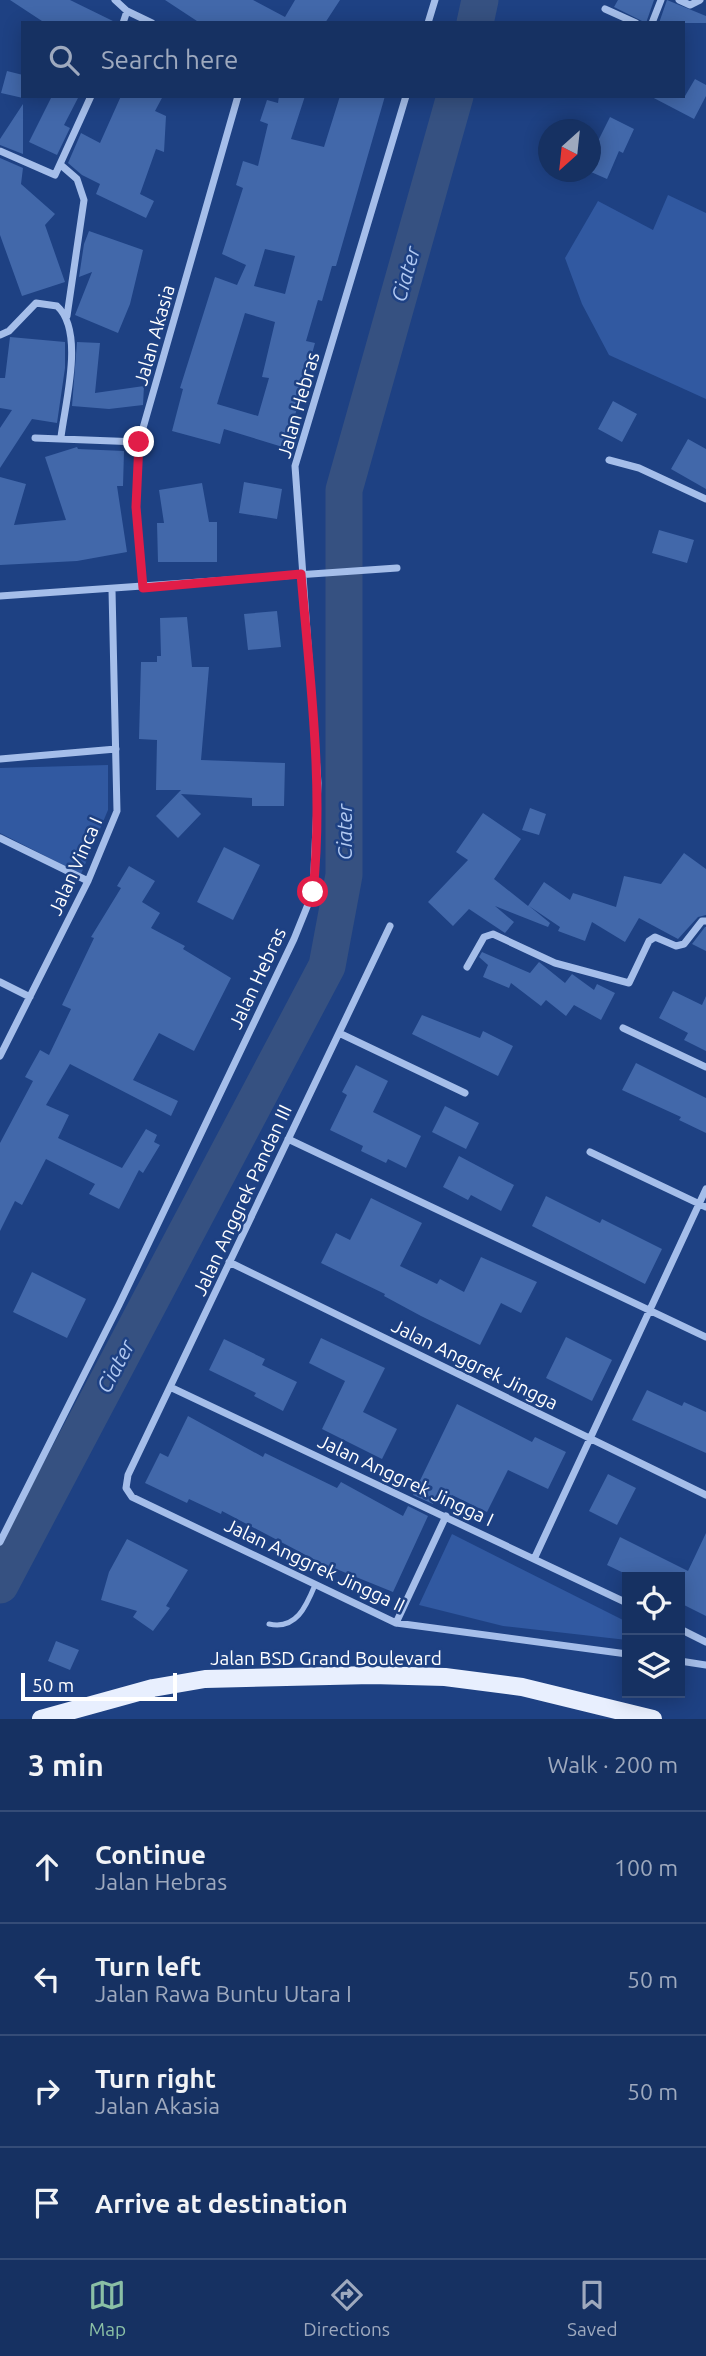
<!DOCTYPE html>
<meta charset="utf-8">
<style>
body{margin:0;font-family:Ubuntu,sans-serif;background:#233d6b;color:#f1f3f6}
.controls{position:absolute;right:21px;bottom:21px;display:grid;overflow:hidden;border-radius:0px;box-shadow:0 4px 18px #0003}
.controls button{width:63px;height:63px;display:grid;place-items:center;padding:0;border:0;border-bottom:2px solid #354c77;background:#163162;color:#f1f3f6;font:35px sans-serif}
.compass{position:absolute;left:538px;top:119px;width:63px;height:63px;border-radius:50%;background:#163162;box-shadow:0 4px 18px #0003;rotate:207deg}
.scale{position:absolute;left:21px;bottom:18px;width:156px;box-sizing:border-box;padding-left:7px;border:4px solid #fff;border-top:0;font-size:19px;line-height:24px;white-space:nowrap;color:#fff;-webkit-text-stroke:5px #1e4183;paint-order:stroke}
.stop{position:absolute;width:21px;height:21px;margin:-16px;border:5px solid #e11d48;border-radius:50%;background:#fff}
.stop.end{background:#e11d48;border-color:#fff;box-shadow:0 2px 7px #0008}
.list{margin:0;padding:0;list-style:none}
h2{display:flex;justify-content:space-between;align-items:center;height:91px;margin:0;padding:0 28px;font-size:30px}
h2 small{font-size:23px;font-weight:400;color:#9ea9be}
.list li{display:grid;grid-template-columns:46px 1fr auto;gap:21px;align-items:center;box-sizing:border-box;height:112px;padding:0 28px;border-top:2px solid #354c77}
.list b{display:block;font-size:26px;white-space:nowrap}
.list p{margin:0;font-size:23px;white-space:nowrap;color:#9ea9be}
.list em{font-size:23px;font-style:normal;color:#9ea9be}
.icon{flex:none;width:38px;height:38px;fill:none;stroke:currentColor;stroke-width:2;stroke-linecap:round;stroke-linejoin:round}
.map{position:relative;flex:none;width:706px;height:1719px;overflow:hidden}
.search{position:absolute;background:#163162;box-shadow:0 4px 18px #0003;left:21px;right:21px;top:21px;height:77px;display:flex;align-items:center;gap:18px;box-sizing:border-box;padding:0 24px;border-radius:0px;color:#9ea9be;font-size:26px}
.sheet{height:539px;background:#163162}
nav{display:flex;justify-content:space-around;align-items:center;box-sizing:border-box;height:98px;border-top:2px solid #354c77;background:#163162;font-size:19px;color:#9ea9be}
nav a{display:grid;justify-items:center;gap:4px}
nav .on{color:#8abfa5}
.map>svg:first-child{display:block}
</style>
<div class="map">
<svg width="706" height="1719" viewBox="0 0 706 1719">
<rect width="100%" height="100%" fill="#1e4183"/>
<path fill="#3159a1" d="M668,195l38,18v186l-97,-44 -27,-51 -17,-46 33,-57 55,29z
M108,765v45l-27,64 -81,-41v-65z
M452,1534l175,88v18l-124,-14 -84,-21z"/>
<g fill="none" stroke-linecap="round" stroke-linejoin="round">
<path stroke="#365181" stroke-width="37" d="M475,23l5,-23
M0,1585l327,-619 17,-91v-385l111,-394"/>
</g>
<path fill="#4268aa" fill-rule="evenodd" d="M10,0h60l47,23h-72z
M165,0h88l32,17 10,-17h45l-15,23h-125z
M618,0h36l-8,23 -32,-16z
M667,0l39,16v7h-47z
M7,71l16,4v23l-22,-5z
M695,79l11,6v11l-12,23 -44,-23h35z
M52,96h27l-15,29 6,3 -13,27 -28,-13z
M121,96h42l-8,15 11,5 -2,36 -8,-3 -16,45 14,7 -8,17 -50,-24 4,-10 -18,-9 -14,-12 13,-30 19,10z
M279,96h26l-14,43 33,8 16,-51h45l-49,170h-4l-10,35 -4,-1 -12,41 9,2 -29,105 -62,-19 -4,15 -48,-13 11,-42 -3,-1 35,-111 22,8 9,-20 -24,-11 21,-66 -7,-3 7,-24 15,5 10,-42 -8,-3 7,-21 11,3zM265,249l30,7 -10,38 -31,-8zM245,313l30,9 -13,55 7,1 -11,38 -41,-12z
M23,104v50l-23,-9v-6z
M610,117l24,12 -11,24 -4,-2 -12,28 -16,-7v-29l5,2z
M0,158l23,10 -2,16 34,30 -10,11 20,57 -43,14 -22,-61z
M89,231l54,19 -13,54 -12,29 -43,-18 17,-43 -13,5 5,-33z
M10,337l55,5v26l-8,55 -25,-4 -32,49v-40l12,-18 -12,-2v-30h5z
M77,342l23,1 -5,50 49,-7 -1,19 -34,4 -37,-3z
M613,401l24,13 -15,28 -24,-13z
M688,439l18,10v40l-35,-20z
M77,447l1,2 46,2 -1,35h-6l10,66 -50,9 -77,4v-88l26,7 -12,41 52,-5 -21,-63z
M244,482l38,7 -5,30 -38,-6z
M202,483l7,39h8v40h-59l-1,-39h7l-5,-33z
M659,530l35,10 -7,23 -35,-10z
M277,611l4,36 -33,3 -4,-36z
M187,617l5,50h17l-8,93 84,3 -1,43h-32v-8l-71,-4 20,20 -23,24 -22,-22 25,-26h-25l1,-50 -18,-1 2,-77h16v-6h4l-1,-38z
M530,808l16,6 -7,21 -17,-5z
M483,813l38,26 -27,40 34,27 16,-24 26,18 3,-7 43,14 8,-31 37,8 23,-31 22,16v46l-8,2 -20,22 -39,-21 -14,24 -33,-20 -7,19 -27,-10 2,-4 -31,-21 21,17 -2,4 -53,-21 19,16 -9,11 -36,-24 -16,17 -25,-24 40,-42 -12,-8z
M224,847l36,18 -27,55 -36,-18z
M129,866l26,15 -13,21 18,11 -9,15 34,18 -2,3 48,29 -37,73 -35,-18 -26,47 45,21 -7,15 -101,-52 -24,41 23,10 -11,23 64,30 24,-39 11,6 -3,7 6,3 -17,28 -4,-3 -20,39 -30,-15 6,-10 -49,-25 -24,46 -7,-4 -15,30v-88l33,-62 -8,-4 15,-27 9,5 22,-46 -9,-4 32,-67 -3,-1 30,-49 -4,-2z
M705,927h1v24l-14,-7z
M482,952l48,21 9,-11 26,21 7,-9 22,16 3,-6 18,9 -14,27 -27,-15 -8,11 -20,-16 -5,6 -30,-23 -2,5 -26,-11 5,-12 -9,-8z
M673,991l29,14 4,-9v55l-22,-11 4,-7 -29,-15z
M422,1015l58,23 3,-7 30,15 -15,30 -86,-42z
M636,1063l70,35v35l-27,-13 2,-3 -59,-27z
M356,1065l32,16 -15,31 48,24 -15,32 -18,-9 -2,4 -25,-12 2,-5 -33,-16 17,-35 -5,-3z
M445,1106l34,17 -13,26 -34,-17z
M459,1156l55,29 -13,26 -30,-16 -3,5 -25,-13z
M546,1196l54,27 2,-4 60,30 -17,35 -113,-58z
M371,1198l51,25 -22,43 37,18 3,-5 24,13 17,-35 56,25 -16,31 -20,-10 -21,42 -59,-29 -37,-20 1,-2 -64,-31 15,-30 14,7z
M32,1272l54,27 -19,39 -54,-26z
M566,1337l46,23 -20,41 -46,-23z
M321,1338l64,30 -22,44 34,17 -15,30 -60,-30 23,-48 -36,-18z
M224,1339l41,20 -3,6 35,17 -14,29 -29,-15 2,-3 -47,-23z
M647,1390l35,16 2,-4 22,10v41l-74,-33z
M457,1404l75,38 3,-5 31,15 -18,37 -40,-19 -21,42 -35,-17 -3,6 -13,-6 -3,9 -20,-9z
M188,1416l75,41 2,-4 72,35 4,-6 62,34 5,-10 20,10 -35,76 -74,-30 -97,-51 -1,3 -32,-15 -2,4 -42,-20 15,-30 8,4z
M608,1474l28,14 -19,37 -28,-14z
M706,1533v83l-26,-13v-26h-48l-25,-12 13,-28 68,34z
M127,1539l61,31 -22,36 4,2 -17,23 -20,-14 4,-6 -36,-11 8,-28z
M56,1641l23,9 -9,20 -22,-9z"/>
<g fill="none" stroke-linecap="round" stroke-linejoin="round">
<path stroke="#a5beea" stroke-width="5" d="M269,1624c27,6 37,-17 46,-39"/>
<path stroke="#a5beea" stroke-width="7" d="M115,0l12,11 25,12
M679,0l11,5 10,-5
M605,9l31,14
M123,23l4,-12
M428,23l7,-23
M652,23l9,-23
M0,151l55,24 36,-79
M62,166l15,13 7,21 -17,116
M0,335l9,-4 27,-28 21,3c28,25 8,97 4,131
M35,438l104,4
M609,460l30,8 67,31
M143,588l-7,-81 3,-65 99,-346
M0,596l397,-28
M0,759l116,-10
M0,838l88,43
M390,926l-262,549 -2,13 6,9 264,126 231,31
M467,967l17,-30 9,-3 62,29 74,20 20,-42 6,-4 21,9 8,-2 18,-23h4
M0,982l30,15
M623,1028l83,39
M339,1033l126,60
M0,1056l88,-175 29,-70 -5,-221
M288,1139l418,198
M590,1152l116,55
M229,1262l477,233
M170,1387l457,216
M0,1542l119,-237 175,-366 19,-47 5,-109 -23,-317 111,-370
M535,1557l171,-368
M396,1623l50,-107
M680,1629l26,13
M680,1661l26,4"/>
<path stroke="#e8effe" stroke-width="18" d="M41,1719l112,-31 52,-9 167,-4 73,2 77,10 131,32"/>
</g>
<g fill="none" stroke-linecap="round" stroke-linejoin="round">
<path stroke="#e11d48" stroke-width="9" d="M139,442l-3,65 7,81 158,-14c9,106 23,212 12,318"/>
</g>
<g text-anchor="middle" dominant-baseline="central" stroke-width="5" stroke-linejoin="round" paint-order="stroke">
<g font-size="19" fill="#fff" stroke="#1e4183">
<text transform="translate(154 335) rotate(-74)">Jalan Akasia</text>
<text transform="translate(298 405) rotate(-74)">Jalan Hebras</text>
<text transform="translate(75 866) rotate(-66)">Jalan Vinca I</text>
<text transform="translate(257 978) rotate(-65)">Jalan Hebras</text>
<text transform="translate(242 1200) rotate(-65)">Jalan Anggrek Pandan III</text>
<text transform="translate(475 1364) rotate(26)">Jalan Anggrek Jingga</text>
<text transform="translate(406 1480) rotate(25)">Jalan Anggrek Jingga I</text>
<text transform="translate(315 1565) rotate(25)">Jalan Anggrek Jingga II</text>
<text x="326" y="1658">Jalan BSD Grand Boulevard</text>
</g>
<g font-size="21" font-style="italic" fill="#b0c8f1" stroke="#1e4183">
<text transform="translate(405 274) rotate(-74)">Ciater</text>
<text transform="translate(344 832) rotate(-90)">Ciater</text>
<text transform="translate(115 1366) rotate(-62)">Ciater</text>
</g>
</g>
</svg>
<div class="controls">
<button><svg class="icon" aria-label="locate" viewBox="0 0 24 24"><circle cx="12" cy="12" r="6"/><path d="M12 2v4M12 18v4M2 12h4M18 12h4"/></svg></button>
<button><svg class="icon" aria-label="layers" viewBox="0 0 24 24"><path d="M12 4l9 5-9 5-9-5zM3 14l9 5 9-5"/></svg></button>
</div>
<svg class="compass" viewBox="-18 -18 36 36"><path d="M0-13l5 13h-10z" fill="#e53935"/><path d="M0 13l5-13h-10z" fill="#9ea9be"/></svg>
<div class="scale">50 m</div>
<div class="stop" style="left:313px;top:892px"></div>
<div class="stop end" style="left:139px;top:442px"></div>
<div class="search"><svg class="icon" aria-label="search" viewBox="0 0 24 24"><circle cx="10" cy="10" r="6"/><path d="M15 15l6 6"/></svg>Search here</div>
</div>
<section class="sheet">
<h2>3 min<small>Walk · 200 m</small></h2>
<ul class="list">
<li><svg class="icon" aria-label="ahead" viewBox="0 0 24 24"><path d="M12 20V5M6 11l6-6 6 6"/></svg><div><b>Continue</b><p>Jalan Hebras</p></div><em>100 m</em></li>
<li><svg class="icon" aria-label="left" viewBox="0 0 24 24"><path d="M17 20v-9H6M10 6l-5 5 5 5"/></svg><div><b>Turn left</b><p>Jalan Rawa Buntu Utara I</p></div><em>50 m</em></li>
<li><svg class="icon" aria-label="right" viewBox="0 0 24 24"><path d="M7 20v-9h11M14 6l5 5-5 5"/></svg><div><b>Turn right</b><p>Jalan Akasia</p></div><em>50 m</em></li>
<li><svg class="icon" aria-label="arrive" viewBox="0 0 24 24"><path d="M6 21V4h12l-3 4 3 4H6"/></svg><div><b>Arrive at destination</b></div></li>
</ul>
</section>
<nav>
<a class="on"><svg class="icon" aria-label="map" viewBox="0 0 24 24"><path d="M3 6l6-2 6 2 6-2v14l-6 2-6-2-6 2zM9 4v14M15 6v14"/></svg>Map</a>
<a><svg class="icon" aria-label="directions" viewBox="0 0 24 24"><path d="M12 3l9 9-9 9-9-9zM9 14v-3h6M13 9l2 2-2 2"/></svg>Directions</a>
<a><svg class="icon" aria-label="saved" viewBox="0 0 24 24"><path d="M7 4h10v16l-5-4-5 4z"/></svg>Saved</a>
</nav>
